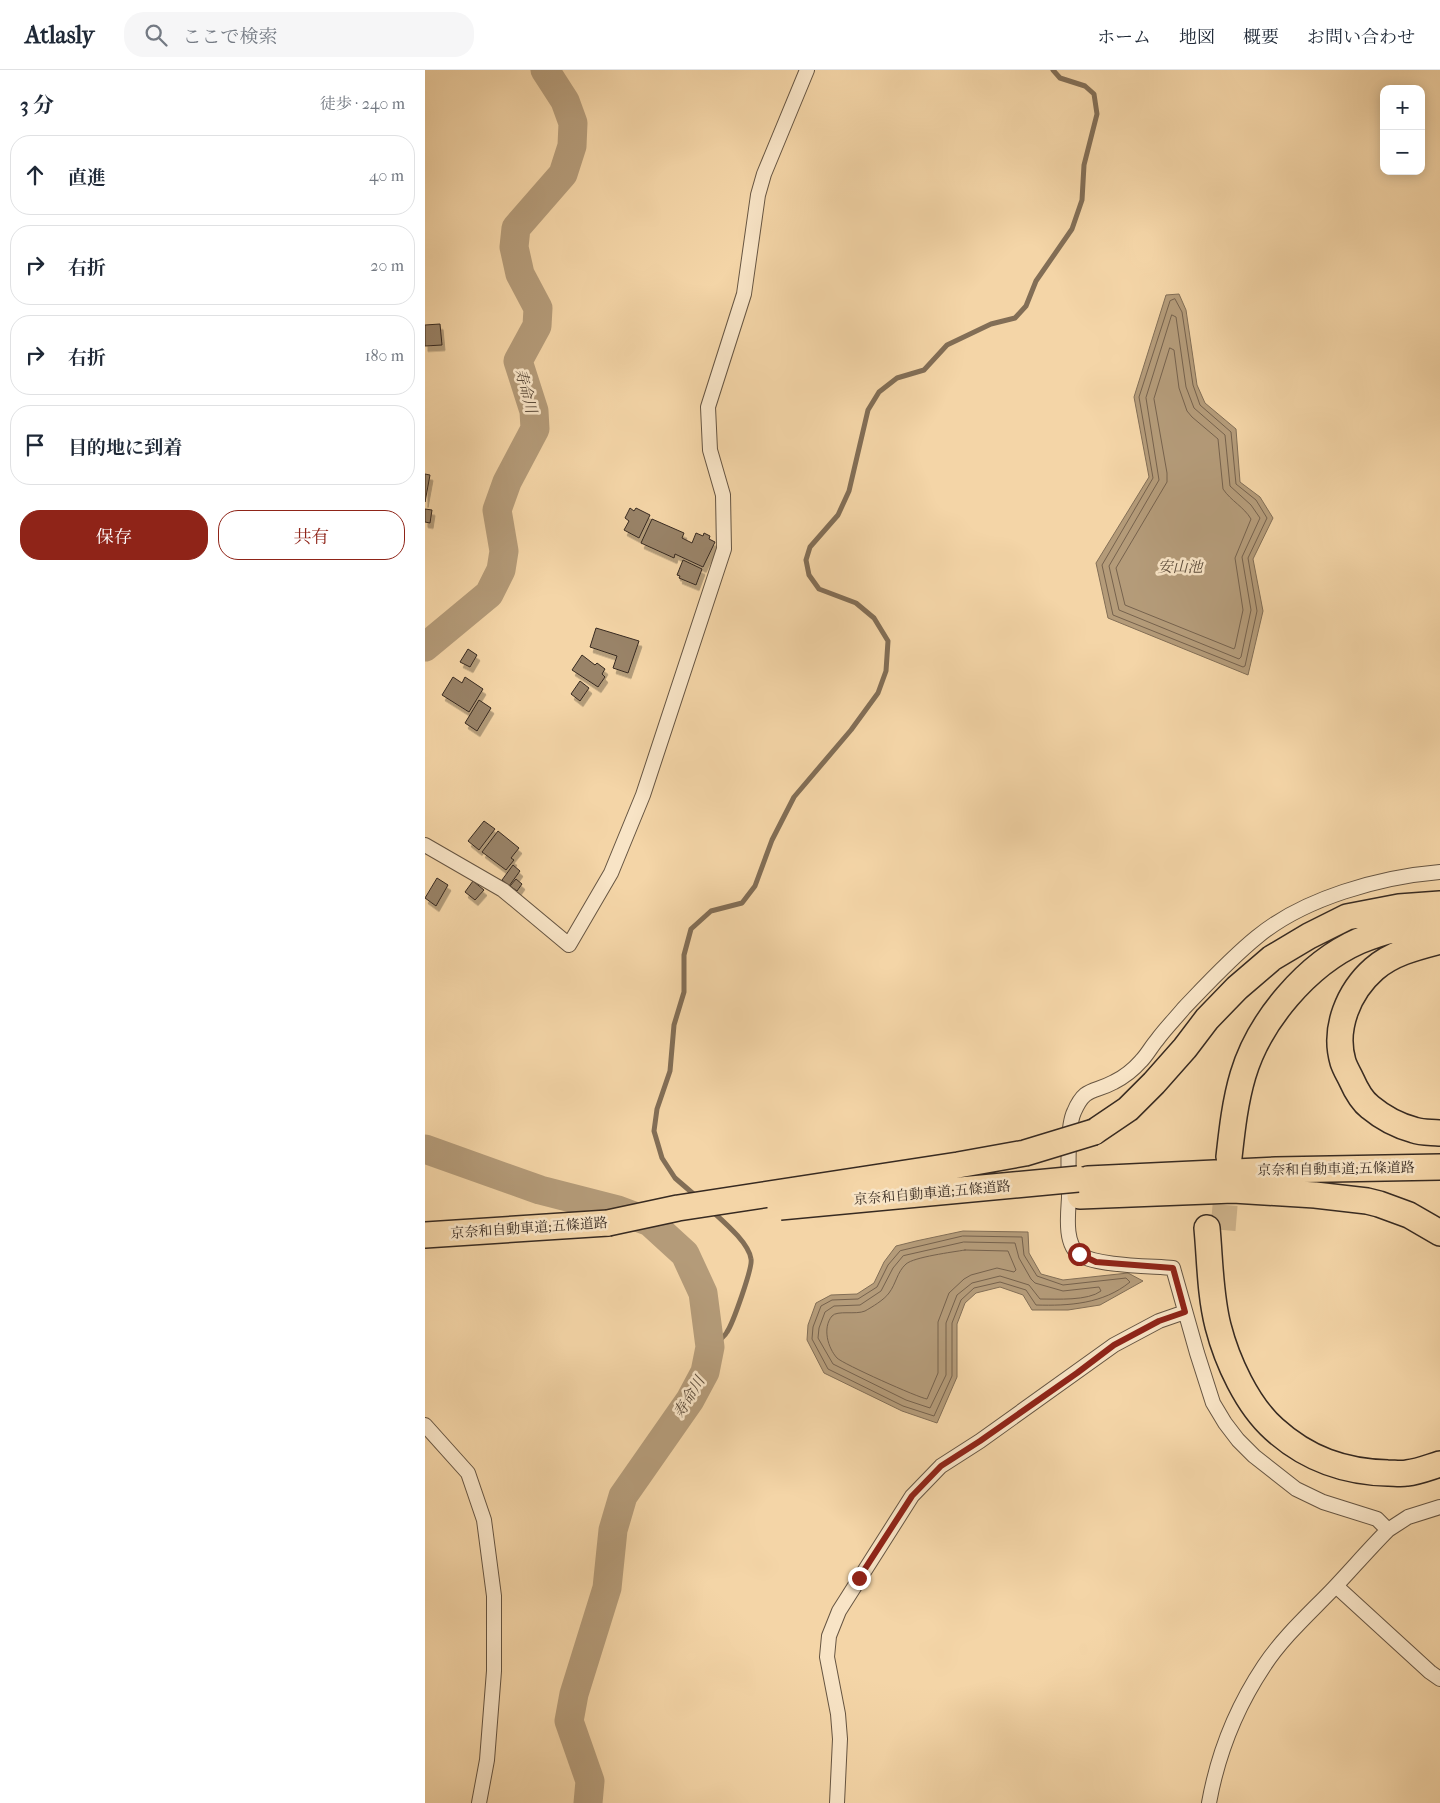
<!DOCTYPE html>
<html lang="ja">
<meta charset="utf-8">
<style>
body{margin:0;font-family:"IM FELL French Canon","Noto Serif JP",serif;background:#f6f6f7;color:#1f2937}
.controls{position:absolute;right:15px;top:15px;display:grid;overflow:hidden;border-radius:10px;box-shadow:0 2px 12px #0003}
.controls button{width:45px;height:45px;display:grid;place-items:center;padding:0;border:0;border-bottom:1px solid #e0e1e3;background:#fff;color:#1f2937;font:25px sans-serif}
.stop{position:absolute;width:15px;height:15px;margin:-11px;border:4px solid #8f2418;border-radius:50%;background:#fff}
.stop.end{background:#8f2418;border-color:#fff;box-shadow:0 1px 5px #0008}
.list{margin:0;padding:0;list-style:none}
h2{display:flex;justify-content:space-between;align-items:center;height:65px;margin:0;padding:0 20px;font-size:21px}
h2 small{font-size:16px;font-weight:400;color:#747a83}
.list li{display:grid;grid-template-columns:32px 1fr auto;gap:15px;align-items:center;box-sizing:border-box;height:80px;margin:0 10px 10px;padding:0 10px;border:1px solid #e0e1e3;border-radius:20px}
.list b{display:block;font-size:19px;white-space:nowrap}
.list em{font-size:16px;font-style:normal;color:#747a83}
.actions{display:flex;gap:10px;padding:15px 20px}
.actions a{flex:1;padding:11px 0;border:1px solid #8f2418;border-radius:20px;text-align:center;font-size:18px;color:#8f2418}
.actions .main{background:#8f2418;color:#fff}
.icon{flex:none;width:28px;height:28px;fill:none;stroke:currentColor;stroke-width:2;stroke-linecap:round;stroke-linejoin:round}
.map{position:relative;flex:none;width:1015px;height:1733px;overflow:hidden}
header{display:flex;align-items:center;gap:30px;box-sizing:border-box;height:70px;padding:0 25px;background:#fff;border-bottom:1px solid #e0e1e3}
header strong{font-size:24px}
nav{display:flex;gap:28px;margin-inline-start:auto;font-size:18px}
.search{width:350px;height:45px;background:#f6f6f7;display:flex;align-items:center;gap:12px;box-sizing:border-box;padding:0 18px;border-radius:20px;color:#747a83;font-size:19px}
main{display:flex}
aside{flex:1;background:#fff}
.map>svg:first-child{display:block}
</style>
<header>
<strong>Atlasly</strong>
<div class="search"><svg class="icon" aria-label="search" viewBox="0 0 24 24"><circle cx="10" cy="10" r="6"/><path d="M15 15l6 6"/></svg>ここで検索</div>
<nav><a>ホーム</a><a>地図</a><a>概要</a><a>お問い合わせ</a></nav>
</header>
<main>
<aside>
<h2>3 分<small>徒歩 · 240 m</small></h2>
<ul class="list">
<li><svg class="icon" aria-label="ahead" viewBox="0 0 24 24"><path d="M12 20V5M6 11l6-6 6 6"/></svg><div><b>直進</b></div><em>40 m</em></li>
<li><svg class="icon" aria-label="right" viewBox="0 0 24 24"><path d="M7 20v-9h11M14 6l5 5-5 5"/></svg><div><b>右折</b></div><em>20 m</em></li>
<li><svg class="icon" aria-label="right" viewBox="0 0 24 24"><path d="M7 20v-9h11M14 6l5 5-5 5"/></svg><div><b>右折</b></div><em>180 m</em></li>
<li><svg class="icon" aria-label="arrive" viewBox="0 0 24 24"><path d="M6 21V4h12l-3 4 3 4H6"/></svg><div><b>目的地に到着</b></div></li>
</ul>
<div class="actions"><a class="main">保存</a><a>共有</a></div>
</aside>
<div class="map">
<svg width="1015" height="1733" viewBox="0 0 1015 1733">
<defs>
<filter id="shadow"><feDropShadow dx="3" dy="5.5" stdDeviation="0" flood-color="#0004"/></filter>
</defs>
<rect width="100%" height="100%" fill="#f4d5a7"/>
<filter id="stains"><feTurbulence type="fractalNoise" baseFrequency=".004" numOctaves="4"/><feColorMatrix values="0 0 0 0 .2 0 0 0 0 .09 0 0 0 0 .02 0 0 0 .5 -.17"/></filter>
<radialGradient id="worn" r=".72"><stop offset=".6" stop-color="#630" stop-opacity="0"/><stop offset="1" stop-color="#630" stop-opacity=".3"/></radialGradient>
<path fill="#b49b79" stroke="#826e56" d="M754,224l7,16 11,75 8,18 31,26 4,53 20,15 13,21 -20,41 10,52 -15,64 -140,-57 -12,-55 53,-86 -15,-80 32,-102z
M538,1161l65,1 1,21 12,21 22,6 65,-7 15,8 -43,24 -32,5h-36l-9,-15 -23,-8 -24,6 -11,10 -8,21v53l-20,46 -35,-12 -78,-38 -17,-33 1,-15 8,-22 15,-8 26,-1 17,-11 10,-21 12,-16 20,-5z"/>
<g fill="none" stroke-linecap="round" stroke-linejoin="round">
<path stroke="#76624d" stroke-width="1" d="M750,229l7,13 11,73 7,20 31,27 5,52 20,16 11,18 -19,40 9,53 -12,55 -2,1 -130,-52 -11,-50 51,-87 -14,-81 31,-96z
M747,245l4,2 10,70 8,21 31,27 5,51 21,19 9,13 -18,39 9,53 -10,47 -2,2 -120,-49 -10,-44 50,-86 -13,-82z
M745,278l4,2 5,38 8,23 5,6 26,22 5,50c8,12 21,18 28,30l-16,39 8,52 -8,37 -1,2 -109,-44 -9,-37 51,-86v-9l-13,-74z
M538,1166l59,1 2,18 13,21 26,9 63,-7 4,4c-27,22 -61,24 -94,23l-10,-15 -26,-8 -26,6 -13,12 -9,23v53l-18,40 -31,-10 -75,-37 -16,-30 1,-12 8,-21 11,-6 26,-1 19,-12 11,-22 12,-14z
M539,1172l51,1 4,15 12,21 4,4 28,8 36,-4 2,4c-13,10 -44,8 -61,8l-11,-14 -29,-9 -28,7 -15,12 -11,28v52l-16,33 -24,-8 -73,-36 -15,-26 1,-10 6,-16 9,-6 26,-1 21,-14 12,-23 10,-12z
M540,1180l43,1 8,19 -2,2 -17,-4 -26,7 -7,4 -15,14 -11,29v51l-11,26c-8,-1 -84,-35 -90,-41 -9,-10 -15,-30 -5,-42 5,-6 24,-1 33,-5 7,-4 19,-11 24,-18 7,-9 8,-21 17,-29 8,-7 47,-12 59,-14z"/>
<path stroke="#826e56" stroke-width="5" d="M272,1127l-22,-19 -13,-20 -8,-27 3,-22 13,-38 4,-46 10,-33v-37l7,-26 20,-18 31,-8 13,-17 17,-46 22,-43 57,-67 27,-37 8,-22 2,-30 -14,-23 -18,-15 -37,-14 -10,-14 -3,-15 4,-13 28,-32 11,-24 19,-81 11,-18 18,-14 27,-8 23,-25 44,-21 24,-6 11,-12 10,-25 36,-52 10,-29 2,-35 13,-51 -3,-20 -9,-8 -25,-8 -7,-8
M285,1277c6,-4 14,-9 17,-15 6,-9 26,-65 24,-73 -2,-16 -27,-37 -39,-48"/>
<path stroke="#b49b79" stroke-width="29" d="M0,577l64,-53 12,-24 3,-19 -7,-41 10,-28 28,-53 -1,-18 -16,-50 19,-35 1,-18 -18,-34 -6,-27 2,-19 47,-54 9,-28 1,-23 -8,-22 -20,-31
M0,1079l115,41 78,20 32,12 35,32 18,39 7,54 -5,25 -15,28 -67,96 -10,34 -6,58 -33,106 -5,27 21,60 -2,22"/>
</g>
<path fill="#998367" stroke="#372a21" filter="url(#shadow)" d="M15,254l2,21 -17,1v-21z
M0,404l5,1 -5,27z
M205,438l4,3 2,-3 14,7 -11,23 -15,-8 5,-9 -4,-3z
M0,439l7,1 -2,13 -5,-1z
M227,449l32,14 -2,5 10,5 4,-10 7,3 1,-3 6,3 -1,3 6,3 -12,25 -28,-13 -1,4 -33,-15z
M258,490l19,9 -6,16 -17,-7 1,-2 -3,-1z
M171,558l43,13 -11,32 -15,-5 4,-12 -27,-9z
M43,579l9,6 -7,12 -10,-5z
M157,585l13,10 2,-2 8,6 -3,5 3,3 -7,10 -26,-17z
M28,607l9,6 3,-6 18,12 -14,23 -27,-17z
M155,611l9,7 -9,13 -9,-7z
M54,630l12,8 -14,23 -12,-8z
M59,751l11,8 -16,21 -11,-9z
M73,761l21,17 -8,10 3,2 -8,10 -24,-18z
M88,795l7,6 -11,15 -7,-6z
M12,808l11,7 -12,21 -11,-8z
M91,809l6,5 -5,7 -7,-5z
M48,811l11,9 -9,10 -10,-8z"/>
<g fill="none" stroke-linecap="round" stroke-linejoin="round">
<path stroke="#ceb38c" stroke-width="25" stroke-dasharray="25 12" stroke-linecap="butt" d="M798,1160l5,-60"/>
<g stroke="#665542" stroke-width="16">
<path id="street" d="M0,775l78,45 66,55 42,-72 32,-78 81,-246 -1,-54 -13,-45 -2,-43 36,-113 14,-99 6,-21 43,-104
M1015,802c-60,5 -136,26 -183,65 -26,21 -50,47 -73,71 -9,11 -19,21 -27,32 -6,7 -10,15 -16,21 -7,8 -17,16 -27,21 -20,11 -29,4 -40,30 -8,17 -5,65 -5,86 -1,16 -5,47 11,57 18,11 70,11 93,13l24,85 16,50 12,20 13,17 16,16 42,33 27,13 54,17 11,11 20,-13 32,-10
M0,1355l43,48 16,47 10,76v75l-7,89 -8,43
M911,1516l94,86 10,7
M412,1733l3,-64 -2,-25 -11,-57 2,-21 10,-25 73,-115 29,-30 39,-25 134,-96 45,-24 26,-9
M784,1733c9,-50 27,-95 55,-137 19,-29 46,-53 69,-77 19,-20 36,-40 55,-59"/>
</g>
<g stroke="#372a21" stroke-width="28">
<path id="highway" d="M1015,871c-23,6 -48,12 -66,28 -25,22 -41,59 -31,93 2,6 5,11 8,17 4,9 11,22 19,28 12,10 29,19 44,23 8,3 18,2 26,3
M669,1062l34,-23 26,-26 31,-35 22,-29 30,-31 35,-30 37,-22 38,-19 52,-10 41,-3
M804,1087c3,-27 6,-55 14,-82 16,-54 64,-111 116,-134 26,-11 54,-17 81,-21
M663,1109l188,-9 164,-3
M655,1126l153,-6 82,5 52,6 12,3 30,11 31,18
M782,1158c3,32 3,67 11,98 9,35 29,79 56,103 33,30 70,43 114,44 6,0 13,1 19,0 11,-1 23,-6 33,-9
M0,1165l183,-12"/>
</g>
<use href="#street" stroke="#f8e4c6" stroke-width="14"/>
<use href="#highway" stroke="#f4d5a7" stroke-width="25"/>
<g stroke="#372a21" stroke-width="28" stroke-linecap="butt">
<path id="highway-bridge" d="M355,1137l298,-28
M183,1153l70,-15 280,-43 67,-12 69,-21"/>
</g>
<use href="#highway-bridge" stroke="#f4d5a7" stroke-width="25"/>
</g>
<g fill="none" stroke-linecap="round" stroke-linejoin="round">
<path stroke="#8f2418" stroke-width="6" d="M434,1508l53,-82 29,-30 39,-25 97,-68 37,-28 45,-24 26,-9 -12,-44 -77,-6 -17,-8"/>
</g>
<g text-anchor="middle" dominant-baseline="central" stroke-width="5" stroke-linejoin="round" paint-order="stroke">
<g font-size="14" fill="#372a21" stroke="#f8e4c6">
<text transform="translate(911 1099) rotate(-1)">京奈和自動車道;五條道路</text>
<text transform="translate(507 1123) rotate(-5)">京奈和自動車道;五條道路</text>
<text transform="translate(104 1158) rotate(-4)">京奈和自動車道;五條道路</text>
</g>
<g font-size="15" font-style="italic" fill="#5c4c3b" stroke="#f8e4c6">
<text transform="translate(101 321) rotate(75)">寿命川</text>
<text x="755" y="497">安山池</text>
<text transform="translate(264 1327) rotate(-59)">寿命川</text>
</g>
</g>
<rect width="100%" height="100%" filter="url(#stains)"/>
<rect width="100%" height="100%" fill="url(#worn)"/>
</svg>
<div class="controls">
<button>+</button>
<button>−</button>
</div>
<div class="stop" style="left:654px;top:1184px"></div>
<div class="stop end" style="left:434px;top:1508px"></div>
</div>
</main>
